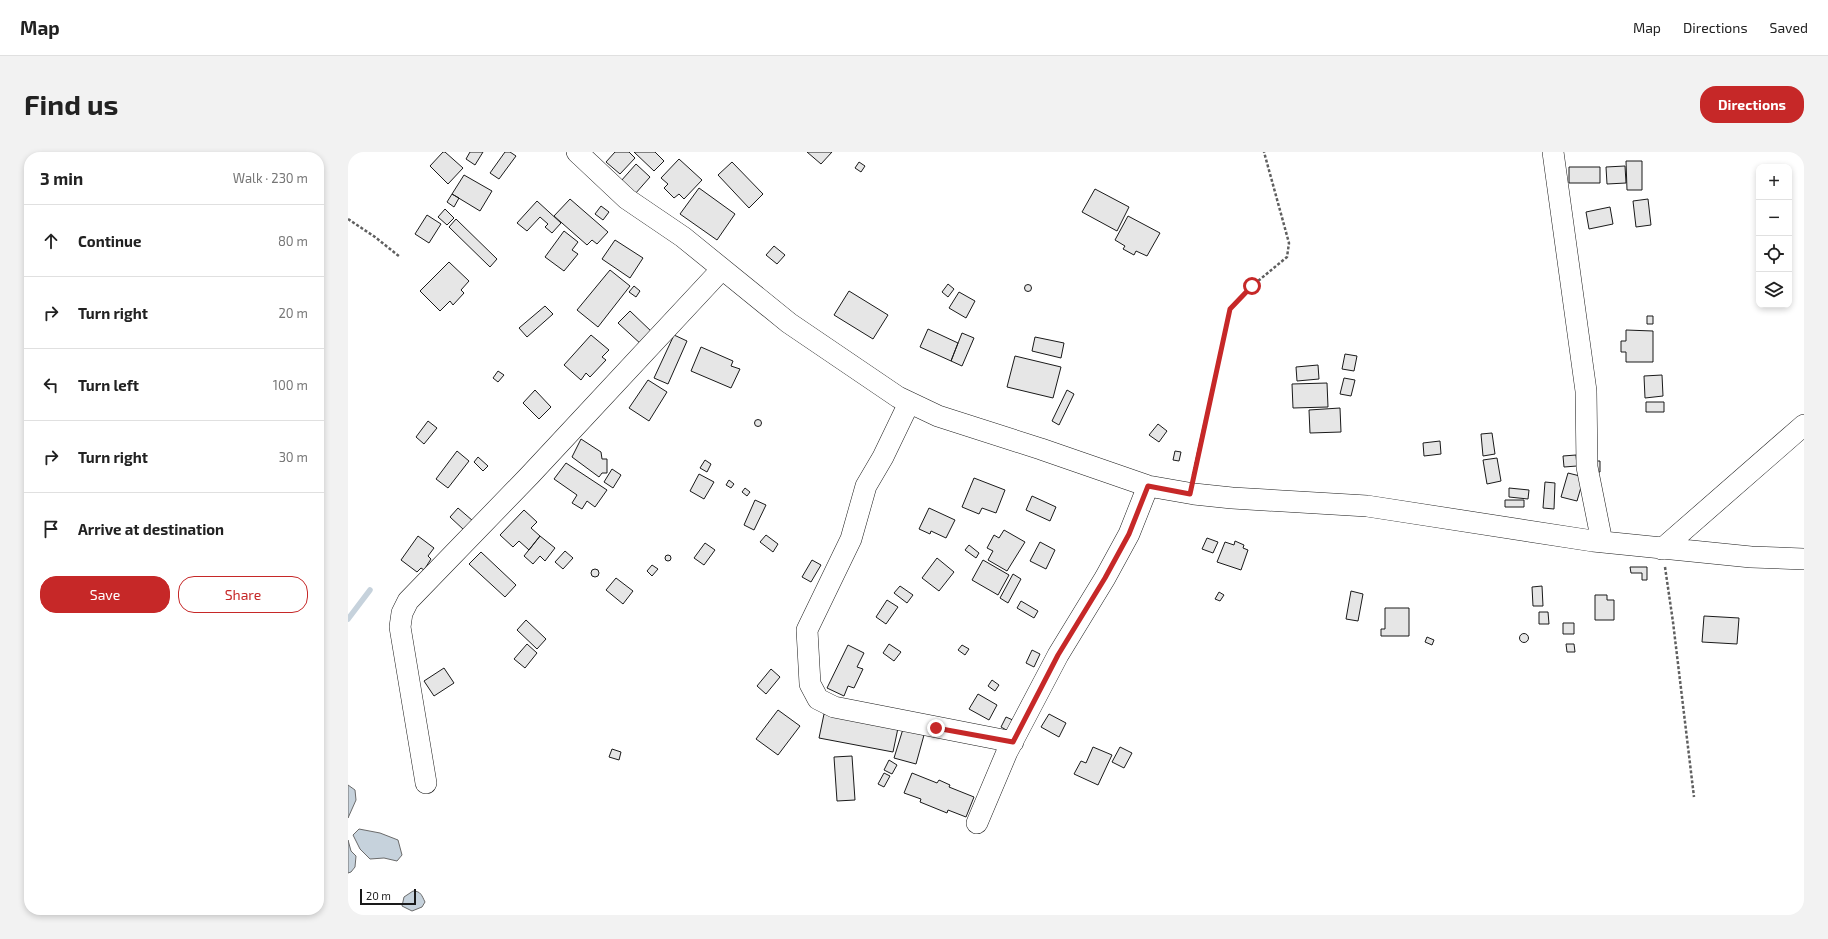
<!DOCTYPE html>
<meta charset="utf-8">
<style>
body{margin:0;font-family:"Exo 2",sans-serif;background:#f2f2f2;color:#222}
.controls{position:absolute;right:12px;top:12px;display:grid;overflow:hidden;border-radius:8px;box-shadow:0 2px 6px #0003}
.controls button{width:36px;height:36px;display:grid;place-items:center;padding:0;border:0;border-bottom:1px solid #e0e0e0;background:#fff;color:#222;font:20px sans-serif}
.scale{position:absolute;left:12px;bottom:10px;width:56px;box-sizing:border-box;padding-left:4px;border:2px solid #1a1a1a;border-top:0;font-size:11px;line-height:14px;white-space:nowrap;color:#1a1a1a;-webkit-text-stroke:3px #fff;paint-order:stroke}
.stop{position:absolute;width:12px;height:12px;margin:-9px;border:3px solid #c62828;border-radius:50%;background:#fff}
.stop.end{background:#c62828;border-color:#fff;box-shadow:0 1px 4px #0008}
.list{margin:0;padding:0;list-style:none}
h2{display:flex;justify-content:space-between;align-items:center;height:52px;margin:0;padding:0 16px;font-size:17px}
h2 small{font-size:13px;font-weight:400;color:#767676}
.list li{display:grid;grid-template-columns:26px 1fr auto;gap:12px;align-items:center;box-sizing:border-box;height:72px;padding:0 16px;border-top:1px solid #e0e0e0}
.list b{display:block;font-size:15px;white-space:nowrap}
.list em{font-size:13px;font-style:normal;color:#767676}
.actions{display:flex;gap:8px;padding:12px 16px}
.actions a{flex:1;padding:9px 0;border:1px solid #c62828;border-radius:16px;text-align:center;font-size:14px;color:#c62828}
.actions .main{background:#c62828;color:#fff}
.icon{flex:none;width:22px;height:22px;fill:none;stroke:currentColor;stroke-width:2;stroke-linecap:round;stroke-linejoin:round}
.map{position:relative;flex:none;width:1456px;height:763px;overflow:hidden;border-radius:16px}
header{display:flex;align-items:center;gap:24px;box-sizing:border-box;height:56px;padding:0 20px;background:#fff;border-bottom:1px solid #e0e0e0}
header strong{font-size:19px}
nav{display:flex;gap:22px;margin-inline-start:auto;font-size:14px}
.intro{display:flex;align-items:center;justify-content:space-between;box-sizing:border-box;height:96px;padding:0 24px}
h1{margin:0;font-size:28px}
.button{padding:10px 18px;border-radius:16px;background:#c62828;color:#fff;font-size:14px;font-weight:700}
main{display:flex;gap:24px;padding:0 24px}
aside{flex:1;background:#fff;border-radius:16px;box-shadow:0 2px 6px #0003}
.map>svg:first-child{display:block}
</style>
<header>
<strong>Map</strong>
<nav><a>Map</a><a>Directions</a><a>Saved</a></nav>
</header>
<div class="intro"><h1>Find us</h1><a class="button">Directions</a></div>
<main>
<aside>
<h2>3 min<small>Walk · 230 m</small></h2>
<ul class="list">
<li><svg class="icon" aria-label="ahead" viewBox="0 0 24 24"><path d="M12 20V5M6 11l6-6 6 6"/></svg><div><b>Continue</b></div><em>80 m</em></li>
<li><svg class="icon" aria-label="right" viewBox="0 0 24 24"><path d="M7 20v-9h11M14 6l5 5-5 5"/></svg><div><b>Turn right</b></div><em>20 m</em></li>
<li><svg class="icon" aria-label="left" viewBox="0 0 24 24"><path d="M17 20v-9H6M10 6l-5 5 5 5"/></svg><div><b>Turn left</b></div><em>100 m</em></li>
<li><svg class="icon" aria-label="right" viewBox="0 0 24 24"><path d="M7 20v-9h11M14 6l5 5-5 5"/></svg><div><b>Turn right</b></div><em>30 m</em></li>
<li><svg class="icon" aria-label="arrive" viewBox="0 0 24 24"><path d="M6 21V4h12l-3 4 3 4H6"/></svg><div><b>Arrive at destination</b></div></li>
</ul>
<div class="actions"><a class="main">Save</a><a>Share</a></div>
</aside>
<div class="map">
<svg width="1456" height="763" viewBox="0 0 1456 763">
<rect width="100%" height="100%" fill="#fff"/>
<path fill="#c6d2dc" stroke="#6a6a6a" d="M0,633l7,5 1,10 -8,18z
M11,677l21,4 18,7 4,15 -5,6 -13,-3 -14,1 -10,-10 -7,-14z
M0,688l3,11 5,5 -1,11 -4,5 -3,1z
M65,739c8,0 9,5 12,11l-3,5 -10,4 -10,-5 2,-9z"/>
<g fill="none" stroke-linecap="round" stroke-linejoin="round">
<path stroke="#c6d2dc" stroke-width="5.5" d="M0,467l22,-29"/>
</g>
<path fill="#e6e6e6" stroke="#1a1a1a" d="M95,0h2l18,16 -15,16 -18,-18z
M122,0h13l-8,13 -9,-6z
M157,0h5l6,4 -17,23 -9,-6z
M267,0h14l6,6 -15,16 -14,-12z
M286,0h21l9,9 -10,10z
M459,0h25l-11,12z
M331,7l23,21 -18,19 -5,-5 -5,4 -10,-10 4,-4 -7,-6z
M1278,9h16v29h-15z
M384,10l31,32 -14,14 -31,-33z
M511,10l6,4 -4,6 -6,-4z
M288,12l14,13 -15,17 -14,-13z
M1277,14l1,17 -19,1 -1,-17z
M1221,15h31v16h-31z
M116,23l28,16 -12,20 -28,-17z
M351,36l36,26 -18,26 -37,-26z
M747,37l34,18 -12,24 -35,-19z
M104,42l7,4 -5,9 -7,-5z
M222,47l38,33 -11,12 -5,-4 -5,5 -33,-29z
M1300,47l3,26 -15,2 -3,-26z
M189,49l24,22 -9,10 -7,-6 3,-3 -8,-7 -13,14 -10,-8z
M253,54l8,6 -6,8 -8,-6z
M1262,55l3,17 -24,5 -3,-17z
M97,57l9,9 -7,7 -9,-8z
M79,63l14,9 -12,19 -14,-9z
M780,64l32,17 -13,23 -11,-5 -2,4 -11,-6 2,-3 -10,-6z
M108,67l41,40 -7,8 -41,-40z
M216,79l14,11 -6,8 6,4 -14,17 -19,-14z
M267,88l28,18 -13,20 -28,-19z
M426,94l11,9 -8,9 -11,-9z
M101,110l20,19 -8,9 3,3 -11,12 -3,-4 -10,10 -20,-20z
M262,118l20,16 -32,41 -21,-17z
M600,132l6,5 -6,8 -6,-5z
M676.5 136a3.5 3.5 0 1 1 7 0a3.5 3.5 0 1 1-7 0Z
M286,134l6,5 -4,6 -7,-5z
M501,139l39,24 -15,24 -39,-24z
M611,140l16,9 -9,17 -17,-10z
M197,154l8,8 -26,23 -8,-9z
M282,159l23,22 -11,12 -24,-22z
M1299,164h6v8h-6z
M580,177l30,14 -7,18 -31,-14z
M1278,178l27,1v31h-27v-10h-5v-11h5z
M614,181l12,5 -12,28 -11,-5z
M243,183l18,15 -7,7 4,3 -16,17 -4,-4 -5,7 -17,-15z
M326,183l13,6 -19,43 -14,-6z
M687,185l29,6 -3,15 -29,-7z
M353,195l32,14 -2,5 9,3 -9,19 -40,-17z
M997,202l12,2 -3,15 -12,-2z
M667,204l46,11 -8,31 -46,-11z
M970,213l1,14 -22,2 -1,-14z
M150,219l6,4 -6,7 -5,-4z
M1314,223l1,21 -18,2 -1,-22z
M996,226l11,2 -4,16 -11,-2z
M300,228l19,12 -18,29 -20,-13z
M979,231l1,24 -35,1 -1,-24z
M187,238l16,17 -12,12 -16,-16z
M719,238l7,4 -15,31 -7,-4z
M1298,250h18v10h-18z
M992,256l1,24 -31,1 -1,-23z
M406.5 271a3.5 3.5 0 1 1 7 0a3.5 3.5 0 1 1-7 0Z
M80,269l9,7 -13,16 -8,-7z
M810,272l9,7 -8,11 -10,-7z
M1144,281l3,21 -12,2 -2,-22z
M233,287l20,13 1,7h5v14h-5l-3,4 -27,-20z
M1092,289l1,13 -17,2 -1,-13z
M109,299l12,10 -21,27 -12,-9z
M827,299l6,1 -2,9 -6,-1z
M1228,303l1,11 -13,1 -1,-11z
M130,305l10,9 -5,5 -9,-9z
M1149,306l4,23 -14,3 -4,-24z
M357,308l6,4 -4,8 -7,-4z
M1242,309h10v11h-10z
M218,311l41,27 -12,17 -8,-6 -5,8 -10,-6 5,-8 -23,-16z
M264,317l9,6 -8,13 -9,-6z
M1220,321l16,4 -7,24 -16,-4z
M351,322l15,8 -10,17 -14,-8z
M626,326l31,12 -9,23 -14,-5 -3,6 -17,-7z
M381,328l5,4 -3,4 -5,-3z
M1197,330l10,1 -1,26 -11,-1z
M397,336l5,4 -3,4 -5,-4z
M1161,336l20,2 -1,9 -19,-2z
M684,344l24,11 -6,14 -24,-11z
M407,348l11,5 -12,25 -10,-5z
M1157,348h19v7h-19z
M110,356l15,13 -9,9 -14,-13z
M581,356l26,12 -9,18 -15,-7 -1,3 -11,-5z
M176,358l13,12 -6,6 9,8 -11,14 -10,-9 -6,6 -13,-12z
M656,378l21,12 -18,29 -19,-11 5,-9 -6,-3 7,-13 5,3z
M418,383l12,9 -5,8 -13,-10z
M70,384l16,12 -6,8 3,3 -7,11 -3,-2 -4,4 -16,-12z
M192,384l15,12 -10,13 -5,-5 -7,8 -9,-8z
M859,386l11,4 -5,11 -11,-4z
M887,389l9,4 -1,3 5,2 -7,20 -24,-8 8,-20 9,3z
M692,390l15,8 -9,19 -16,-8z
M357,391l10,7 -11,15 -10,-7z
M621,393l10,8 -3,5 -11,-8z
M217,399l8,7 -10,11 -8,-7z
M133,400l35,33 -11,12 -36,-33z
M317 406a3 3 0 1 1 6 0a3 3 0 1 1-6 0Z
M589,406l17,14 -15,19 -17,-13z
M464,408l9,5 -10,17 -9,-5z
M635,408l26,15 -11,20 -26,-15z
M304,413l6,4 -6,7 -5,-5z
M1282,415h17v13h-5v-7h-11z
M243 421a4 4 0 1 1 8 0a4 4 0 1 1-8 0Z
M665,422l8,5 -13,24 -8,-5z
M268,426l17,13 -10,13 -17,-14z
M552,434l13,9 -6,8 -13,-10z
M1194,434l1,20h-10l-1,-19z
M1003,439l12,3 -5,27 -12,-2z
M871,440l5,3 -4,6 -5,-2z
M1247,443h12v5h7v20h-19z
M539,448l11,7 -12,17 -10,-7z
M673,449l17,10 -4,7 -17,-10z
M1037,456h24v28h-28v-7h4z
M1191,460h9l1,12h-10z
M1356,464l35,2 -2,26 -35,-2z
M178,468l20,19 -9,10 -20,-19z
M1215,471h11v11h-11z
M1171.5 486a4.5 4.5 0 1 1 9 0a4.5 4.5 0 1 1-9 0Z
M1079,485l7,3 -2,5 -7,-3z
M179,492l10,9 -12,15 -11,-9z
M541,492l12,8 -7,9 -11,-8z
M1218,492h8l1,8h-8z
M500,493l16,8 -7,14 6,2 -9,19 -6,-2 -4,10 -17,-8z
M614,493l7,4 -4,6 -7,-5z
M684,498l8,4 -6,13 -8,-4z
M96,516l10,15 -20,13 -10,-15z
M423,517l9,8 -14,17 -9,-8z
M644,528l7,5 -4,6 -7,-5z
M630,542l19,11 -8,15 -20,-11z
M430,558l22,16 -22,29 -22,-16z
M476,562l74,14 -5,24 -74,-14z
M701,562l17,9 -7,14 -18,-10z
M658,565l9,4 -5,11 -9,-5z
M555,577l21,6 -8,29 -22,-6z
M745,595l19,8 -14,30 -24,-11 7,-13 5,2z
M772,595l12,6 -8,15 -12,-6z
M264,597l9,3 -2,8 -10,-3z
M504,604l3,44 -18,1 -3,-44z
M541,608l8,5 -5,9 -8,-4z
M536,621l6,3 -6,11 -6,-3z
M564,621l25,10 2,-3 11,5 -1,2 25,10 -8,20 -18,-7 -1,3 -27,-11 1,-3 -17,-6z"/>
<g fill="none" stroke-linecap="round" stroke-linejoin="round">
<g stroke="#1a1a1a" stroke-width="22">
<path id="minor" d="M229,0l50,47 56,38 106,86 109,74 40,19 103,33 107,37 46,8 38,4 135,8 226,35 158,16 53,2
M1205,0l33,239 1,76 15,75
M561,251l-26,54 -17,29 -15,53 -44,91 3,54 8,15 16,8 179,35
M1314,397l142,-124
M78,631l-26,-156 2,-14 6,-12 122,-126 192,-206
M629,671l30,-71 51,-97 47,-77 24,-44 19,-48"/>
</g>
<path stroke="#5f5f5f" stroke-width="2.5" stroke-dasharray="3 2" stroke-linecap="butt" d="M0,67l27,18 25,20
M845,323l37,-166 22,-23 35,-29 2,-14 -25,-91
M1317,415l8,55 21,175"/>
<use href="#minor" stroke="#fff" stroke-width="21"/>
</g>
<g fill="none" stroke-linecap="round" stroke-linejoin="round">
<path stroke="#c62828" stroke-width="5" d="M588,576l77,14 45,-87 47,-77 24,-44 19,-48 42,8 40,-185 22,-23"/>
</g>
</svg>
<div class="controls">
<button>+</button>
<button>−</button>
<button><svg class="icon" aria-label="locate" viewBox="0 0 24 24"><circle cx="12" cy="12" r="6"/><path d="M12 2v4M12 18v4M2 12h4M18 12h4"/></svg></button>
<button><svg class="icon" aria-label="layers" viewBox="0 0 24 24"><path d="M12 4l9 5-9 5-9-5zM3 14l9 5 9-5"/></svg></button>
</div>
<div class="scale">20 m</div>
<div class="stop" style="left:904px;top:134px"></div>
<div class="stop end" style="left:588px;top:576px"></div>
</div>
</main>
